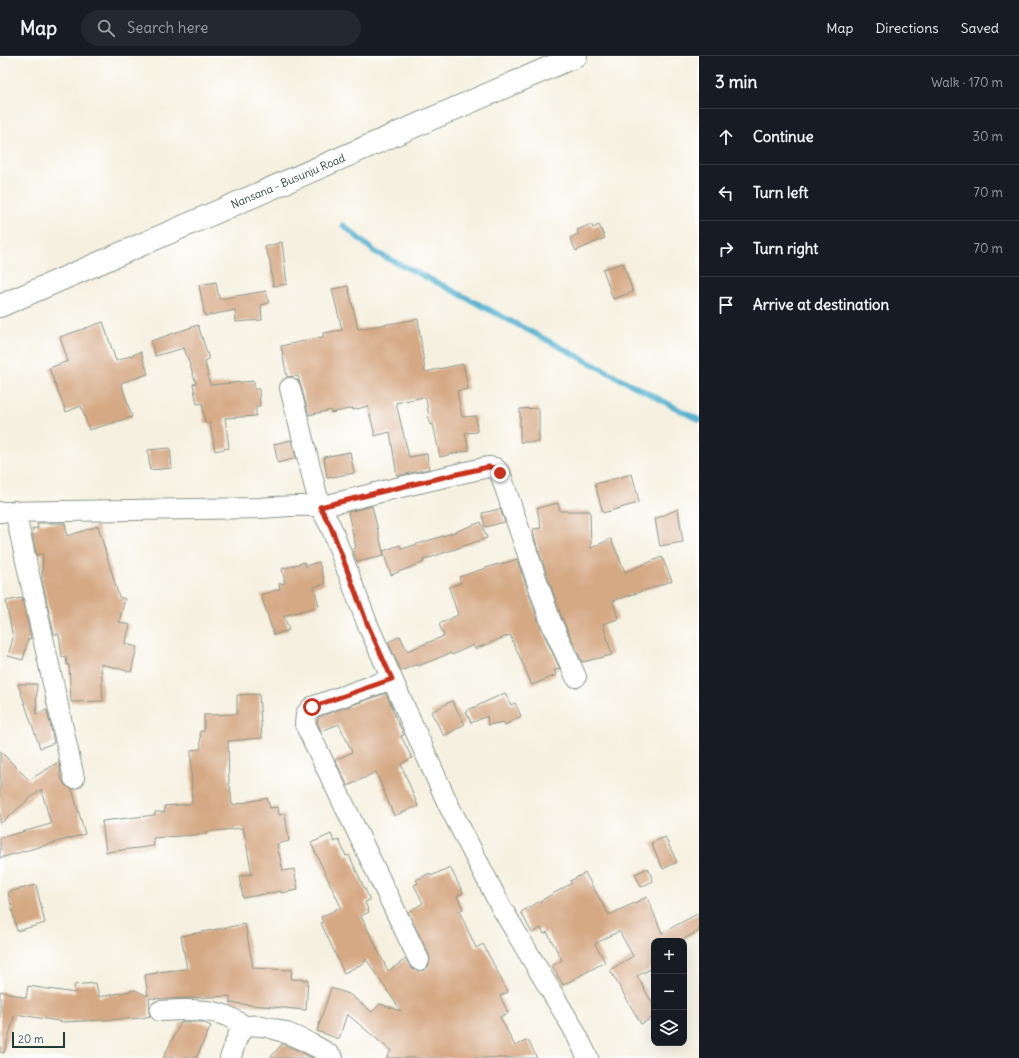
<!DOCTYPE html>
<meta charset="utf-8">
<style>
body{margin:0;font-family:Delius,sans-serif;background:#242831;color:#f1f3f6}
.controls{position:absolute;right:12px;bottom:12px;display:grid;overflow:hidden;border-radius:8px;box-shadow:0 4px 16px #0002}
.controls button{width:36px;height:36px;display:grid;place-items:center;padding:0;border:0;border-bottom:1px solid #363941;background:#171b24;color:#f1f3f6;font:20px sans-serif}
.scale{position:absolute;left:12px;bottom:10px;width:53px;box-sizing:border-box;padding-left:4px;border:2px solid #1f3d34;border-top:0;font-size:11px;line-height:14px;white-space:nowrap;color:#1f3d34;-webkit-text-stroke:3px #fff;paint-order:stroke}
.stop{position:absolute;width:12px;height:12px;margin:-9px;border:3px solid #c8321e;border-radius:50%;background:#fff}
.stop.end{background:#c8321e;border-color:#fff;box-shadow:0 1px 4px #0008}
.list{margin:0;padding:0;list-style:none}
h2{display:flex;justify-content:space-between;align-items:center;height:52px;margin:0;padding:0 16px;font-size:17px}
h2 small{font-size:13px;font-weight:400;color:#9ea1a6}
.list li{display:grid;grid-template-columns:26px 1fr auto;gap:12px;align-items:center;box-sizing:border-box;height:56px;padding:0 16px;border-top:1px solid #363941}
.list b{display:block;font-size:15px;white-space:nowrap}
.list em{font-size:13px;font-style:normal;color:#9ea1a6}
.icon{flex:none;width:22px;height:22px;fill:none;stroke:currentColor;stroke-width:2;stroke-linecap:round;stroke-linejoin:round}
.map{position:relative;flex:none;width:699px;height:1002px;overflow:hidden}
header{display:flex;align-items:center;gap:24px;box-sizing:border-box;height:56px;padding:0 20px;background:#171b24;border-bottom:1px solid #363941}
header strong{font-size:19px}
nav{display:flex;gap:22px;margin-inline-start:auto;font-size:14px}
.search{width:280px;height:36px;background:#242831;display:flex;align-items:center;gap:10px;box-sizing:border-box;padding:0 14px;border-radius:22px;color:#9ea1a6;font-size:15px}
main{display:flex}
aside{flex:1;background:#171b24}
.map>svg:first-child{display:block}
</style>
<header>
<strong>Map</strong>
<div class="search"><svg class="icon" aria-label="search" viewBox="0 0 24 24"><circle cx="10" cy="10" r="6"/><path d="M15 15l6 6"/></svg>Search here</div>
<nav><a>Map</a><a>Directions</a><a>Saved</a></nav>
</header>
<main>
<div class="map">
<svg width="699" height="1002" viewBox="0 0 699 1002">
<rect width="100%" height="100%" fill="#fff"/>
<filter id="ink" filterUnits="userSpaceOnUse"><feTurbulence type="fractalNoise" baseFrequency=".025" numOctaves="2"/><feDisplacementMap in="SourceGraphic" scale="8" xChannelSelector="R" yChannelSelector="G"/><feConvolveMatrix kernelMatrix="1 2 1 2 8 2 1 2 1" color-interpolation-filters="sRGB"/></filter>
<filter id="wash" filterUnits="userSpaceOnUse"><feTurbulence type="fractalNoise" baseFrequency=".012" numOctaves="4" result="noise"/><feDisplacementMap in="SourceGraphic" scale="16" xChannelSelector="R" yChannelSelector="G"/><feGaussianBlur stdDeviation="0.9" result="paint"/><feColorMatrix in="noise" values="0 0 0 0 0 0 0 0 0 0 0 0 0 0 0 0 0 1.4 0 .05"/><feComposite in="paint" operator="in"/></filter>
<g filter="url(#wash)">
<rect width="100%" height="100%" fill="#f5f0df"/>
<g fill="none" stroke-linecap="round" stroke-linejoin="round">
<path stroke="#4fafce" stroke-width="5.5" d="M343,169l32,27 69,34 255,134"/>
</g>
<g id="blocks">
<path fill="#d5a984" d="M591,168l2,4 6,-3 6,13 -29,13 -6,-13 8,-4 -1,-4z
M282,186l5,42 -14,2 -3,-25 -5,-14z
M623,207l10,29 -20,7 -10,-30z
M216,226l3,17 47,-8 3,12 -8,2 1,15 -26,2 -1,-12 -30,6 -6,-31z
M348,230l10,43 60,-10 7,53 38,-8 5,25 -11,2 5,26 14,-1 1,16 -12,1 4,17 -29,7 -7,-33 -3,1 -4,-27h-2v-1l-28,6 13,54 18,-3 2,15 -32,7 -7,-44 -15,4 -7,-30 -15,4v-2l-22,5v-3l-22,5 -11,-39 -11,1 -6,-31 42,-9v-4l19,-3 -10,-41z
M103,266l13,39 25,-9 7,22 -27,9 11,34 -43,13 -8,-24 -15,6 -17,-44 19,-7 -8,-24z
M198,269l11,34 -4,2 5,24 44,-4v8h5l1,17h-4v10l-31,2 4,30 -14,3 -5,-28h-5l-3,-20 -5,1 -4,-20 3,-1 -12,-35 -29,8 -4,-15z
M539,352v34h-19v-33z
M291,384l5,18 -18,5 -4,-19z
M170,392l2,20 -22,2 -2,-20z
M350,396l4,21 -27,5 -3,-21z
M632,418l6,23v6l-35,10 -8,-29z
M558,447l2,8h30l1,37 20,-9 14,33 37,-15 10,24 -59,20 5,18 -15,5 9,31 -30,7 -20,-44 -26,-75 -3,-14 8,-1 -4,-20z
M372,450l12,50 -27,6 -5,-13 4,-1 -8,-36z
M500,453l5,13 -20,5 -3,-14z
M678,453l5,33 -23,4 -5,-27z
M481,466l6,16 -64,22 1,2 -33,13 -8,-24 17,-6 2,4 50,-16z
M37,467h28l2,13 31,-10 21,71 6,2 -6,23 11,3 -5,19 12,3 -6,25 -30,-8 2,37 -32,1 -2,-37h-2l-1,-9 -4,1 -3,-23h-5l-12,-54 1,-26 -7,1 -2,-12 -2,-14 6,-1z
M517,503l23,67 20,43 -6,1 2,5 -24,10 -22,-50 -35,14 -2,-4 -21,10 -1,-2 -33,13 -1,-2 -16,7 -13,-29 12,-6 7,15 37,-15 -5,-12 19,-9 -9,-28 12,-4 -2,-6 39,-13 1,1z
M305,506v4l14,-4 6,22 -11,3 5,19 -35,10 5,14 -15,5 -13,-40 19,-6 -1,-5 6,-1 -3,-14z
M22,542l9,41h-3l-5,21 -15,-4 5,-18 -7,-37z
M18,628h19l-1,30 11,-4 7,33 -14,5z
M386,637l7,17h-1l12,25 -3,1 11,22 -11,6 17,42 -24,10 -18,-44 -28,14 -13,-26 17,-8 -13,-28 -18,7 -4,-9 2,-5z
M505,637l6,12 4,-2 6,13 -16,9 -1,-3 -16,3 -1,-9 -16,7 -5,-12z
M259,638l3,44 -34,3 1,45h1l2,19 35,-7 3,10 8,-1 1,8 6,-1 4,27 -12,3 6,27 11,-2 4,21 -17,3v-2l-38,7 -4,-22 13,-2 -9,-46 -37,4v2l-53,4 1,8 -48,6 -4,-31 53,-6v-3h10l-1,-6 28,-2 -1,-54 10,-1 -1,-18h4v-16l33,-1v-19z
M452,645l13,23 -21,12 -13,-24z
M0,695l29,29 30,-18 2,10 -2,2 6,11 7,4 13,45 -85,24v-20l51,-14 -10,-35 -41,35z
M331,778l3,8 5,-2 7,16 3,-1 21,45 -5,2 4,10 -8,4 27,55 18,-12 6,10 6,2 6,-1 5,-4 1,-6 -1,-5 -21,-43 15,-9 -9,-18 4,-2 -2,-3 14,-7 1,3 19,-9 13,26 -6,3 6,13 -4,2 17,37 7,-4 25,48 -8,4 8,17 -8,4 15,29 13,-6 9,18h-151l5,-7 -44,-37 -8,25 -22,-8 14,-43 18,6 23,18 8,-8 21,7 -35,-52 -2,4 -20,10 -23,-50 2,-1 -2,-5 20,-10 -30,-64z
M665,781l12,25 -14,7 -12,-26z
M648,812l5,13 -12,6 -6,-13z
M585,817l24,42 38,-18 15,36 37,-20v18l-19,10h-26v26l-17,9 17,30v11l-13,7 -31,-54 23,-14 -14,-25 -24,13 10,18 -42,23 -11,-19 10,-6 -15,-28 -3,2 -3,-6 -9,5 -11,-21 51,-29 -2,-2z
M36,829l9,38 -28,8 -9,-39z
M245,868l8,44 39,2 -1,9 17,1 -2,30 -76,-7v-7l-63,3 -18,-1 1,7 -1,7 1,4 -8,2 -78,4 -49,-8 -11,39 -4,-1v-61l26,7 2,-12 47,7 -1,-8 22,-2 3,14 36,-7 13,6 -3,-21 12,-2v-1l30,-3 -6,-33z
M181,966h22l8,4 -15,32h-33z
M282,988l17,7 14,7h-43z"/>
</g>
</g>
<g filter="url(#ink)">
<use href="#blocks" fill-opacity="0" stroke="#8a968a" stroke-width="1"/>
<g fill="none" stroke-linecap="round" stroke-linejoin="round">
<g stroke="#8a968a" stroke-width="22">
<path id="minor" d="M290,332l30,119 68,-17 100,-23 7,1 5,5 51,149 25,55
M15,455l59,267
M0,456l260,-4c20,-1 41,-4 60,-1l11,20 36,96 81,181 53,103 72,121 15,30
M392,623l-80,28 -6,7 -1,10 114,236
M160,955c20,-1 48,-3 67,5 6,3 13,7 19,11
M230,1002c5,-10 5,-24 15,-30 15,-11 76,18 88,30"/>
</g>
<g stroke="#8a968a" stroke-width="24">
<path id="primary" d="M0,250l576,-250"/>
</g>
<use href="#minor" stroke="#fff" stroke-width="20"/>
<use href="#primary" stroke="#fff" stroke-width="22"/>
</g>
</g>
<g fill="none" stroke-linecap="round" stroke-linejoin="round" filter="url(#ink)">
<path stroke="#c8321e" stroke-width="5" d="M312,651l80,-28 -25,-56 -36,-96 -11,-20 68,-17 100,-23 7,1 5,5"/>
</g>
<g text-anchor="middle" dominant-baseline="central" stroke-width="3" stroke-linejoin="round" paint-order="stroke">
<g font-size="11" fill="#1f3d34" stroke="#fff">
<text transform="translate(288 125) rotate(-23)">Nansana - Busunju Road</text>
</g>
</g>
</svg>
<div class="controls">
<button>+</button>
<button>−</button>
<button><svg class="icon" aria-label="layers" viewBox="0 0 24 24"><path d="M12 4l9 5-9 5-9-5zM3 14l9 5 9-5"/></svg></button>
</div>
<div class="scale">20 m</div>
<div class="stop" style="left:312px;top:651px"></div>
<div class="stop end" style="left:500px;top:417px"></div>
</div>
<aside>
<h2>3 min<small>Walk · 170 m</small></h2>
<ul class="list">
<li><svg class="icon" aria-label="ahead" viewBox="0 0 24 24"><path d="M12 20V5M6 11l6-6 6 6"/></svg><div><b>Continue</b></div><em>30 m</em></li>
<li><svg class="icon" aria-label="left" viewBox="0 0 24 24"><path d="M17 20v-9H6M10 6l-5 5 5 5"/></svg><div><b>Turn left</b></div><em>70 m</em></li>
<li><svg class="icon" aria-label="right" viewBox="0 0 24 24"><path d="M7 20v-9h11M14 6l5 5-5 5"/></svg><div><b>Turn right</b></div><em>70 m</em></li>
<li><svg class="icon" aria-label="arrive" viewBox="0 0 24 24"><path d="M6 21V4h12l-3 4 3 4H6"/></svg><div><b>Arrive at destination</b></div></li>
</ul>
</aside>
</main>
